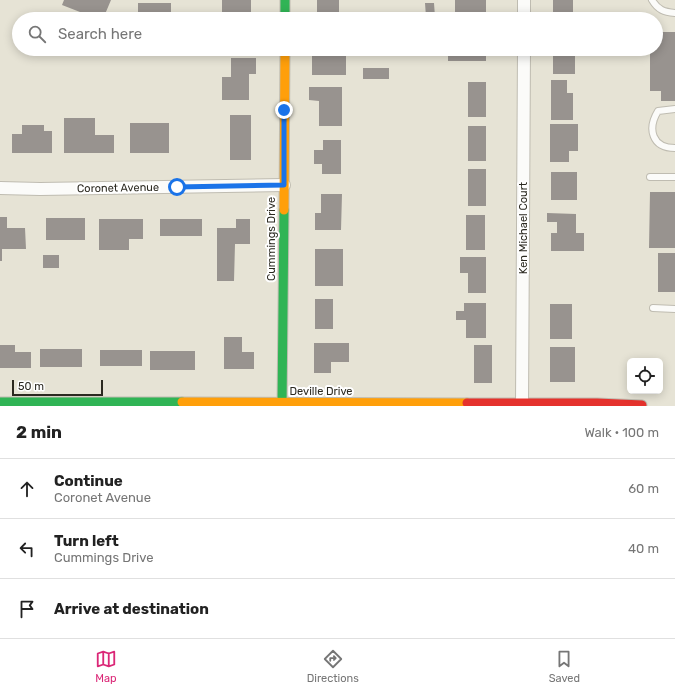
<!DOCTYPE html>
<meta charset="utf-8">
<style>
body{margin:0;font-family:Rubik,sans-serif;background:#f6f6f6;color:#222}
.controls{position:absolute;right:12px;bottom:12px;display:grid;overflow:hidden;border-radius:6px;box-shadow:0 2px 10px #0003}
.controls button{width:36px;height:36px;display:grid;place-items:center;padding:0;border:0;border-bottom:1px solid #e0e0e0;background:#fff;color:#222;font:20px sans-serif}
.scale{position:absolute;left:12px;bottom:10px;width:91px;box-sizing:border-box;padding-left:4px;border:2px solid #2b2920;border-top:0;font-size:11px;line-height:14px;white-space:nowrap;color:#2b2920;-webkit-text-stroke:3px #fff;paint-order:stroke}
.stop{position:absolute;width:12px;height:12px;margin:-9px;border:3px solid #1a73e8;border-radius:50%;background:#fff}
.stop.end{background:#1a73e8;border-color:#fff;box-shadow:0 1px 4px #0008}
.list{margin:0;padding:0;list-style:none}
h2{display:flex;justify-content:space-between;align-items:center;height:52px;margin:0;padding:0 16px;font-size:17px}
h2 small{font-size:13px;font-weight:400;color:#767676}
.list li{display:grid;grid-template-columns:26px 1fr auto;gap:12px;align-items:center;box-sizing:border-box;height:60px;padding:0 16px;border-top:1px solid #e0e0e0}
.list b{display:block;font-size:15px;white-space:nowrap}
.list p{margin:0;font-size:13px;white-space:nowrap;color:#767676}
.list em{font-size:13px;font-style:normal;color:#767676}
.icon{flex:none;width:22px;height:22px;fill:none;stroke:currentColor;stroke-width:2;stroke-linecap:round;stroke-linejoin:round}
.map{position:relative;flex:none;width:675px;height:406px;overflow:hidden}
.search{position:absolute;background:#fff;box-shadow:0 2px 10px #0003;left:12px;right:12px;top:12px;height:44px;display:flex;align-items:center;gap:10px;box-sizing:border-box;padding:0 14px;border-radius:22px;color:#767676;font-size:15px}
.sheet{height:232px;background:#fff}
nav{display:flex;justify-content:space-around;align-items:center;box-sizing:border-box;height:56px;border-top:1px solid #e0e0e0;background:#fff;font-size:11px;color:#767676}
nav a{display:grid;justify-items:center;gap:2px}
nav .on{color:#db2777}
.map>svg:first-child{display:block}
</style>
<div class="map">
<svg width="675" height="406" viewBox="0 0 675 406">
<rect width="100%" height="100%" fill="#e6e3d5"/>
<path fill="#98938f" d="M64,0h47l-8,19h-5l-36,-14z
M222,0h29v19h-37v-2h8z
M317,0h22v19h-22z
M455,0h31v19h-31z
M553,0h20v19h-20z
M138,3h33v16h-53v-7h20z
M425,3h9l1,14h-9z
M656,32h19v69h-14v-10h-11v-42h6z
M312,49h34v26h-34z
M448,49h38v12h-38z
M553,49h22v25h-22z
M231,58h25v16h-7v26h-27v-23h9z
M363,68h26v11h-26z
M551,80h16v13h6v27h-22z
M468,82h18v35h-18z
M309,87h33v39h-23v-25l-10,-1z
M230,115h21v45h-21z
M64,118h31v17h19v18h-50z
M130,123h39v30h-39z
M550,124h28v27h-9v11h-19z
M22,125h22v6h8v22h-40v-19h10z
M468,126h18v35h-18z
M323,140h18v34h-19v-10h-8v-14h9z
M468,169h18v37h-18z
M551,172h26v28h-26z
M650,192h25v56h-26z
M321,194h21l-1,36h-26v-17h6z
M547,213l29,1v19h8v18h-33v-18h6v-11h-10z
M466,215h19v35h-19z
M0,217h7v11h18l1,21h-24v12h-2z
M46,218h39v22h-39z
M99,219h44v20h-14v11h-30z
M160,219h42v17h-42z
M236,219h14v25h-15l-1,37h-17v-53h19z
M315,249h28v37h-28z
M658,253h17v39h-17z
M43,255h16v13h-16z
M460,257h26v36h-18v-20h-8z
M315,299h18v30h-18z
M464,303h22v35h-20v-18h-10v-9h8z
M550,304h22v35h-22z
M224,337h18v15h12v17h-30z
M314,343h35v19h-18v11h-17z
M0,345h15v7h16v16h-31z
M474,345h18v38h-18z
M550,347h25v35h-25z
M40,349h42v18h-42z
M100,350h42v16h-42z
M150,351h45v19h-45z"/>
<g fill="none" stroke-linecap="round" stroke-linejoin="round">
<g stroke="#bfbcb1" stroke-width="8">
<path id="lane" d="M652,0c6,10 12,12 23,13
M675,109l-17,2c-11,18 -6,37 17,37
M650,177h25
M653,308l22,1"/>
</g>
<g stroke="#bfbcb1" stroke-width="14">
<path id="street" d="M524,19v-19
M0,188l40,1 244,-4
M522,406l2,-357"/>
</g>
<g stroke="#bfbcb1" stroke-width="11">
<path id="fast" d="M285,0v19
M0,402h182
M282,406l2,-196"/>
</g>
<g stroke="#bfbcb1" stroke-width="11">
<path id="slow" d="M284,210l1,-161
M182,402l285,1"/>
</g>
<g stroke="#bfbcb1" stroke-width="11">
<path id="jam" d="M467,403h130l45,2"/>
</g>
<use href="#lane" stroke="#fbfbf9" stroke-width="6"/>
<use href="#street" stroke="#fbfbf9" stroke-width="12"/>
<use href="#fast" stroke="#30b455" stroke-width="9"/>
<use href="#slow" stroke="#ff9f0a" stroke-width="9"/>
<use href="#jam" stroke="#e5322d" stroke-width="9"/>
</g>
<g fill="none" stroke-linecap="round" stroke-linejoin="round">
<path stroke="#1a73e8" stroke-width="5" d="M177,187l107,-2v-75"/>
</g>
<g text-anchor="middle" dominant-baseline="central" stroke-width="4" stroke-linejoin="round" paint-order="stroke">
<g font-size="11" fill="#2b2920" stroke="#fff">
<text transform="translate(118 188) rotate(-1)">Coronet Avenue</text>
<text transform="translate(523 228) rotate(-90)">Ken Michael Court</text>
<text transform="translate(271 239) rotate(-90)">Cummings Drive</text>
<text x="321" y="391">Deville Drive</text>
</g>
</g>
</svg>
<div class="controls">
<button><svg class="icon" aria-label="locate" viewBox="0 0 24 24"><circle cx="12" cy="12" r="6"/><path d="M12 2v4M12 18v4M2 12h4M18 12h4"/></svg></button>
</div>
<div class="scale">50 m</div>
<div class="stop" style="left:177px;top:187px"></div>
<div class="stop end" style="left:284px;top:110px"></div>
<div class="search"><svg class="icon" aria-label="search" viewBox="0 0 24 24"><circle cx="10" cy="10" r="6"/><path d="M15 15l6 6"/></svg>Search here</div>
</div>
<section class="sheet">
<h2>2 min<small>Walk · 100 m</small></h2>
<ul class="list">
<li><svg class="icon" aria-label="ahead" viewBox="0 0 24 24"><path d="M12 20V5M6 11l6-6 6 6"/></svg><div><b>Continue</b><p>Coronet Avenue</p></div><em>60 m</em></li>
<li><svg class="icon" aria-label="left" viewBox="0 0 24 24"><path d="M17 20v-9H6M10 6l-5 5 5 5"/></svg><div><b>Turn left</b><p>Cummings Drive</p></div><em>40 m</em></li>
<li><svg class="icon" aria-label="arrive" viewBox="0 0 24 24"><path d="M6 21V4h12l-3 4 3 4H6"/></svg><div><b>Arrive at destination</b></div></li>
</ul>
</section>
<nav>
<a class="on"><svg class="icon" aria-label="map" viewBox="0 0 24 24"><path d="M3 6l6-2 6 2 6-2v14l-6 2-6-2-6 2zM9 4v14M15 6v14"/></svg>Map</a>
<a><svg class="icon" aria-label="directions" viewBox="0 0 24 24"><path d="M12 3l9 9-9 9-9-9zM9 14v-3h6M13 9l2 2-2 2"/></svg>Directions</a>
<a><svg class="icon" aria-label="saved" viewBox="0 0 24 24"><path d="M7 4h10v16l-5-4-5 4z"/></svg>Saved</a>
</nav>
